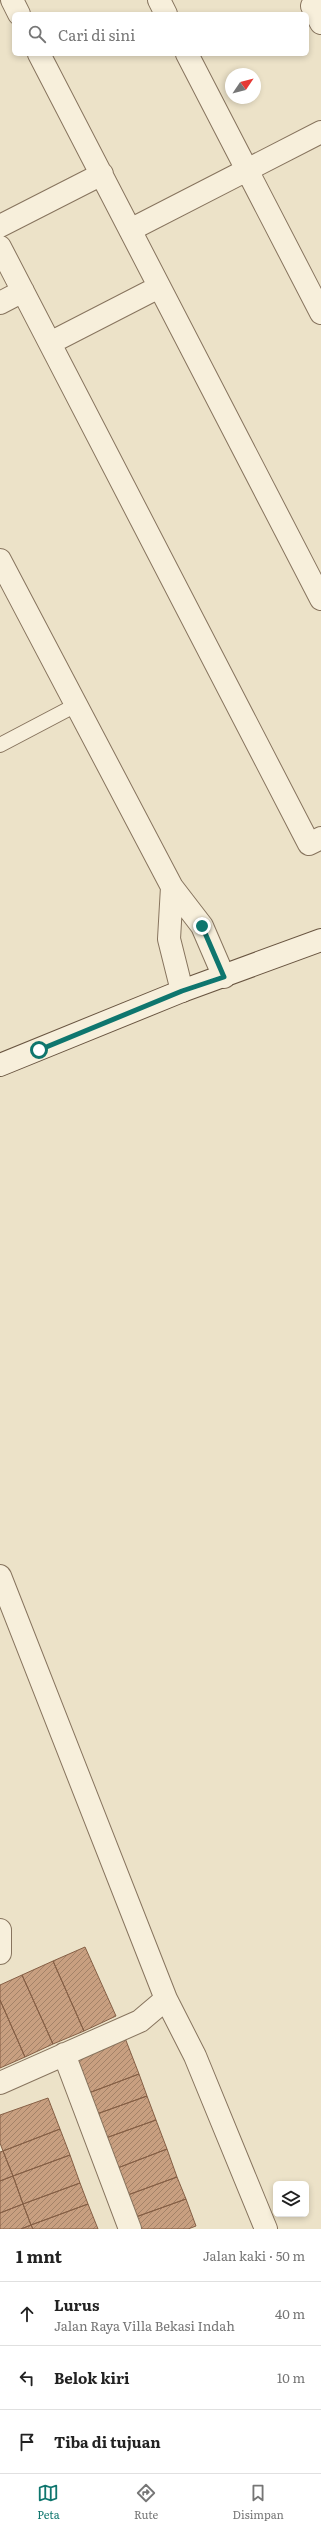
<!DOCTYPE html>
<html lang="id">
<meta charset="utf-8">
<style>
body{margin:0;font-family:Literata,serif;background:#f2f2f2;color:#222}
.controls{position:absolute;right:12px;bottom:12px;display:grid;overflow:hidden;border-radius:6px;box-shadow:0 2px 6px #0003}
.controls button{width:36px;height:36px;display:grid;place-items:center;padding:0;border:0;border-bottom:1px solid #e0e0e0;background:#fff;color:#222;font:20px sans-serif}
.compass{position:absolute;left:225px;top:68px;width:36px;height:36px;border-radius:50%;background:#fff;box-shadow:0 2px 6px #0003;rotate:55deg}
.stop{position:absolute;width:12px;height:12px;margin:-9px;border:3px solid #0f766e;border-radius:50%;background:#fff}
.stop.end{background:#0f766e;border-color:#fff;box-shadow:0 1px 4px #0008}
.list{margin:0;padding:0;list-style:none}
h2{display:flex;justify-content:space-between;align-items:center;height:52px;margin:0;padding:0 16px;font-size:17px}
h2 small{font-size:13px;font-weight:400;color:#767676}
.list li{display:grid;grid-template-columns:26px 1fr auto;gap:12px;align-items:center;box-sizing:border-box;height:64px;padding:0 16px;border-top:1px solid #e0e0e0}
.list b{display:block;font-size:15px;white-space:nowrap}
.list p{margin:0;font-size:13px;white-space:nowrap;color:#767676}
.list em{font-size:13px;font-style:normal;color:#767676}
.icon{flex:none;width:22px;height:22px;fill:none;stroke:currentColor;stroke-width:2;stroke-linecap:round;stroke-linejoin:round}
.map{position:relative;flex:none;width:321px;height:2229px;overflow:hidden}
.search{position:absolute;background:#fff;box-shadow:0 2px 6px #0003;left:12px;right:12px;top:12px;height:44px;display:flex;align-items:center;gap:10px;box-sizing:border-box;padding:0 14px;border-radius:6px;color:#767676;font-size:15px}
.sheet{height:244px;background:#fff}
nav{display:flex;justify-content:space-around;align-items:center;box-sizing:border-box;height:56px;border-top:1px solid #e0e0e0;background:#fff;font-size:11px;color:#767676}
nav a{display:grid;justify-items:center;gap:2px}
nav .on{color:#0f766e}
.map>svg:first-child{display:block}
</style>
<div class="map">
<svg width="321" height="2229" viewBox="0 0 321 2229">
<defs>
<pattern id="building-hatch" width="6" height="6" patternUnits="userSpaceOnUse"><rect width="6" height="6" fill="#c89f80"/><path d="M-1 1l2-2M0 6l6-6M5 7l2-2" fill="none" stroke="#a38268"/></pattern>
</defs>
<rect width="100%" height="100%" fill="#ece2c8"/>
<path fill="url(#building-hatch)" stroke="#855f45" d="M85,1947l31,69 -32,15 -31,-70z
M53,1961l31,70 -31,13 -31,-69z
M22,1975l31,69 -28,13 -25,-57v-15z
M0,2000l25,57 -25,11z
M125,2038l14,36 -53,20 -14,-37z
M139,2074l8,22 -53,19 -8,-21z
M147,2096l9,24 -53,19 -9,-24z
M48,2098l12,31 -57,22 -3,-8v-28z
M156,2120l11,29 -52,20 -12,-30z
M60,2129l10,26 -57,21 -10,-25z
M167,2149l10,28 -52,19 -10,-27z
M3,2151l10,25 -13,5v-29z
M70,2155l10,28 -57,21 -10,-28z
M13,2176l10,28 -23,9v-32z
M177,2177l9,22 -53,19 -8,-22z
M80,2183l8,21 -57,21 -8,-21z
M186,2199l10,27 -8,3h-51l-4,-11z
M23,2204l8,21 -10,4h-21v-16z
M88,2204l10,25h-65l-2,-4z
M31,2225l2,4h-12z"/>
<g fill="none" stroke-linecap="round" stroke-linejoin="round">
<g stroke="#87745e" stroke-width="16">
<path id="lane" d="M0,745l76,-40"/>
</g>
<g stroke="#87745e" stroke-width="24">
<path id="street" d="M12,0l7,14
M159,0l7,14
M312,6l9,17
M39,54l282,545
M187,54l134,259
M0,226l102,-52
M130,230l191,-98
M0,247l309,597 12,-6
M0,303l23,-12
M50,343l109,-56
M0,560l172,327 30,39 22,51
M172,887l-3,52 13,52
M0,1576l166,423 29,57 71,173
M0,1930v23
M64,2054l66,175
M0,2083l140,-62 26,-22"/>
</g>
<g stroke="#695541" stroke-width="24">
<path id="secondary" d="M0,1065l182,-74 139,-51"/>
</g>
<use href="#lane" stroke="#f7efdb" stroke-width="14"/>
<use href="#street" stroke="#f7efdb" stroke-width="22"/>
<use href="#secondary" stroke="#f7efdb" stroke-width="22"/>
</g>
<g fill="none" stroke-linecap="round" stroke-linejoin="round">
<path stroke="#0f766e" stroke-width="5" d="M39,1050l143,-59 42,-14 -22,-51"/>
</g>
</svg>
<div class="controls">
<button><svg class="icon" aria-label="layers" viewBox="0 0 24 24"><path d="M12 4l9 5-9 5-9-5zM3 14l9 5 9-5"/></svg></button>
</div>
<svg class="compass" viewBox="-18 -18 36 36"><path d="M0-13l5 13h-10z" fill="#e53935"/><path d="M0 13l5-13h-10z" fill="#767676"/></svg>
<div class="stop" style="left:39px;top:1050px"></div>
<div class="stop end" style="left:202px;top:926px"></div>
<div class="search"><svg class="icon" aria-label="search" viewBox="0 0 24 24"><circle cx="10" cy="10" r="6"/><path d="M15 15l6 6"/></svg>Cari di sini</div>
</div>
<section class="sheet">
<h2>1 mnt<small>Jalan kaki · 50 m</small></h2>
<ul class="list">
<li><svg class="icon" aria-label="ahead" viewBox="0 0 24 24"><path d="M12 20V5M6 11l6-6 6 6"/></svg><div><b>Lurus</b><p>Jalan Raya Villa Bekasi Indah</p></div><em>40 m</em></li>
<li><svg class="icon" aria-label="left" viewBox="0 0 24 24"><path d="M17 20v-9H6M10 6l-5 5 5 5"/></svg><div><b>Belok kiri</b></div><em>10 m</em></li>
<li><svg class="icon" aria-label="arrive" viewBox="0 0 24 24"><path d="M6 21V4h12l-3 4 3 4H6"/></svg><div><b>Tiba di tujuan</b></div></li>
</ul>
</section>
<nav>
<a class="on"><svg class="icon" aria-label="map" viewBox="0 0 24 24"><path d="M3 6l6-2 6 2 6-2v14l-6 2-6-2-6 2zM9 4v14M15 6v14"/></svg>Peta</a>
<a><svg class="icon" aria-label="directions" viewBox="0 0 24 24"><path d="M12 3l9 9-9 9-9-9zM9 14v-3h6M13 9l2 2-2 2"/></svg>Rute</a>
<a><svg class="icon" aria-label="saved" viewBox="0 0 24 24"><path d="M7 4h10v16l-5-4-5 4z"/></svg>Disimpan</a>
</nav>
